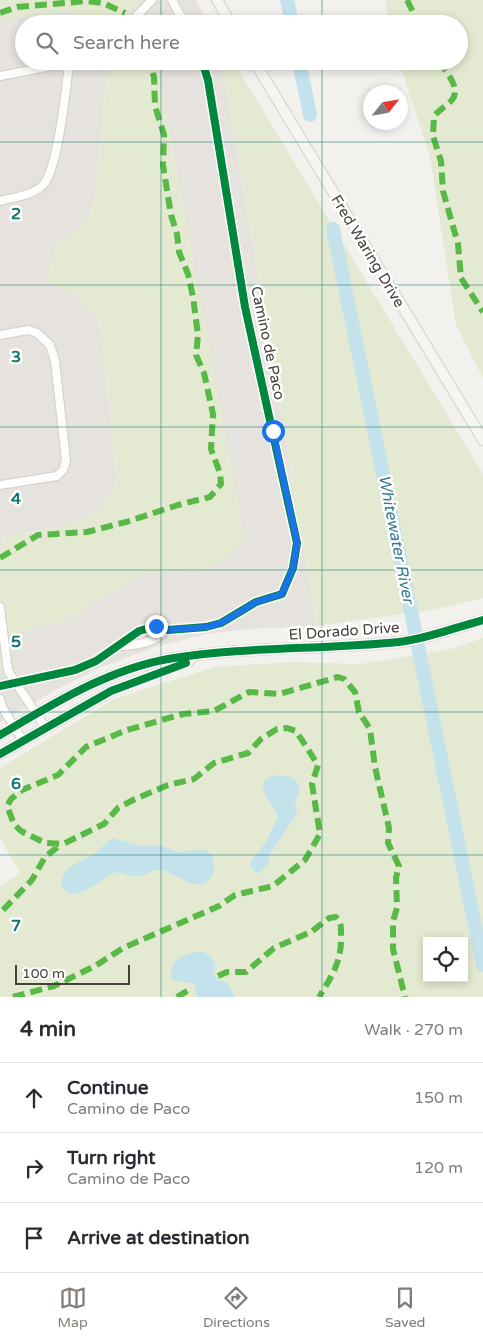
<!DOCTYPE html>
<meta charset="utf-8">
<style>
body{margin:0;font-family:"Varela Round",sans-serif;background:#f7f7f7;color:#2b2b33}
.controls{position:absolute;right:15px;bottom:15px;display:grid;overflow:hidden;border-radius:0px;box-shadow:0 2px 8px #0003}
.controls button{width:45px;height:45px;display:grid;place-items:center;padding:0;border:0;border-bottom:1px solid #e1e1e2;background:#fff;color:#2b2b33;font:25px sans-serif}
.compass{position:absolute;left:363px;top:85px;width:45px;height:45px;border-radius:50%;background:#fff;box-shadow:0 2px 8px #0003;rotate:59deg}
.scale{position:absolute;left:15px;bottom:12px;width:115px;box-sizing:border-box;padding-left:5px;border:2px solid #48413a;border-top:0;font-size:14px;line-height:18px;white-space:nowrap;color:#48413a;-webkit-text-stroke:4px #fff;paint-order:stroke}
.stop{position:absolute;width:15px;height:15px;margin:-11px;border:4px solid #1a73e8;border-radius:50%;background:#fff}
.stop.end{background:#1a73e8;border-color:#fff;box-shadow:0 1px 5px #0008}
.list{margin:0;padding:0;list-style:none}
h2{display:flex;justify-content:space-between;align-items:center;height:65px;margin:0;padding:0 20px;font-size:21px}
h2 small{font-size:16px;font-weight:400;color:#7c7c81}
.list li{display:grid;grid-template-columns:32px 1fr auto;gap:15px;align-items:center;box-sizing:border-box;height:70px;padding:0 20px;border-top:1px solid #e1e1e2}
.list b{display:block;font-size:19px;white-space:nowrap}
.list p{margin:0;font-size:16px;white-space:nowrap;color:#7c7c81}
.list em{font-size:16px;font-style:normal;color:#7c7c81}
.icon{flex:none;width:28px;height:28px;fill:none;stroke:currentColor;stroke-width:2;stroke-linecap:round;stroke-linejoin:round}
.map{position:relative;flex:none;width:483px;height:997px;overflow:hidden}
.search{position:absolute;background:#fff;box-shadow:0 2px 8px #0003;left:15px;right:15px;top:15px;height:55px;display:flex;align-items:center;gap:12px;box-sizing:border-box;padding:0 18px;border-radius:28px;color:#7c7c81;font-size:19px}
.sheet{height:275px;background:#fff}
nav{display:flex;justify-content:space-around;align-items:center;box-sizing:border-box;height:70px;border-top:1px solid #e1e1e2;background:#fff;font-size:14px;color:#7c7c81}
nav a{display:grid;justify-items:center;gap:2px}
nav .on{color:#847f79}
.map>svg:first-child{display:block}
</style>
<div class="map">
<svg width="483" height="997" viewBox="0 0 483 997">
<rect width="100%" height="100%" fill="#f3f1ee"/>
<path fill="#e6e2dd" d="M140,0h55l15,24h-98z
M71,10l7,14h-54v37h84l-12,129 -7,31 -32,23 22,53 21,27 17,158 -16,28 -26,13 -71,14 -4,13v-529z
M153,61h69l95,565 -69,3 -42,5 -51,13 -51,19 -49,24 -55,33v-51l13,-6 -5,-32 59,-14 76,-47 61,-3 40,-30 -83,-454z"/>
<path fill="#e4ead1" fill-rule="evenodd" d="M0,0h140l-28,24h-34l-7,-14 -71,11z
M385,0h98v378l-27,-53 -26,-168 -31,-96h60v-37h-70z
M108,61h45l8,25 84,454 -17,17 -24,13 -61,3 -76,47 -59,14 5,32 -13,6v-122l4,-13 71,-14 26,-13 16,-28 -17,-158 -21,-27 -33,-15 11,-38 32,-24 7,-30z
M222,61h11l250,413v124l-51,12 -115,16z
M483,638v359h-483v-111l21,-13 -21,-34v-71l114,-69 101,-32 75,-5 70,2 91,-15zM427,941h37v37h-37z"/>
<path fill="#c3e2ec" d="M278,775l13,2 8,7v8l-4,9 2,13 -26,38 -4,14 -10,8 -7,-8 1,-5 15,-19 12,-25c-4,-15 -32,-37 0,-42z
M112,838l28,8 19,-1 19,7 26,-3 8,5c2,8 3,16 -1,23 -13,20 -37,-7 -53,-7 -7,0 -12,5 -18,6 -8,2 -16,-3 -23,-4 -12,4 -42,32 -53,18 -4,-6 -2,-13 1,-19l15,-10 12,-5z
M202,952c10,4 16,11 12,22l4,6 10,3 7,14h-38l-3,-13 -20,-4 -3,-3c-1,-18 15,-25 31,-25z"/>
<g fill="none" stroke-linecap="round" stroke-linejoin="round">
<path stroke="#c3e2ec" stroke-width="14" d="M287,0l5,24
M299,61l11,54
M333,229l150,736"/>
<g stroke="#d1cecb" stroke-width="10">
<path id="minor" d="M172,0l13,24
M129,24l23,-24
M0,76l77,-15
M0,201c14,-4 32,-5 43,-16 15,-15 23,-97 26,-121
M0,335l28,-5 9,3 13,12 5,16 11,99 -3,10 -6,6 -57,9
M0,607l8,64 37,56
M121,646c19,-1 33,-4 47,-16
M0,686l75,-16 21,-9 43,-30 17,-5 12,4 38,-3 15,-4 35,-21 26,-8 11,-26 4,-25 -52,-236 -37,-227 -6,-19
M0,699l2,8 21,34"/>
</g>
<g stroke="#d4cfc9" stroke-width="12">
<path id="secondary" d="M217,0l14,24
M254,61l229,379
M0,735c53,-31 107,-65 168,-76 76,-13 154,-9 231,-17 28,-3 57,-15 84,-22
M0,754l111,-63 78,-30"/>
</g>
<use href="#minor" stroke="#fdfdfc" stroke-width="8"/>
<use href="#secondary" stroke="#f7f5f1" stroke-width="10"/>
<path stroke="#58b947" stroke-width="6" stroke-dasharray="12 6" stroke-linecap="butt" d="M407,0l12,24
M0,13l17,-6 70,-6 16,2 22,10
M439,61c6,10 23,27 13,39 -6,6 -13,10 -18,16l-1,20 8,25 2,30 15,53 3,34 22,34
M0,558l38,-23 49,-3 39,-10 52,-17 32,-8 11,-13 -1,-11 -9,-24 2,-35 -9,-41 -8,-18 2,-20 -5,-38 -5,-23 -9,-22 -2,-18 -6,-19 -8,-50 1,-30 -9,-29 -1,-29 -5,-16
M3,910l29,-30 13,-23 15,-12
M218,976l9,-4h19l28,-24 37,-16 18,-14 7,-1c6,6 5,11 5,18 1,26 -9,41 -22,62
M13,997l41,-11 41,-20 28,-18 96,-42 16,-11 38,-9 32,-26 15,-26 -8,-50 6,-19 -22,-34 -9,-3 -10,1 -16,10 -13,14 -34,10 -20,16 -26,6 -35,15 -15,8 -14,16 -41,20 -18,-1 -24,-12 -7,-7 -7,-18 4,-7 11,-9 36,-15 28,-28 41,-17 56,-16 31,-3 35,-19 30,2 59,-17 6,2 11,13 4,20 11,17 5,38 14,61 -1,15 11,23 -3,12 1,30 -4,13v28l12,48
M177,997l15,-9"/>
<g stroke="#fff" stroke-width="11">
<path id="cycleway" d="M0,686l75,-16 21,-9 43,-30 17,-5 12,4 38,-3 15,-4 35,-21 26,-8 11,-26 4,-25 -52,-236 -37,-227 -6,-19
M0,735c53,-31 107,-65 168,-76 76,-13 154,-9 231,-17 28,-3 57,-15 84,-22
M0,754l111,-63 75,-28"/>
</g>
<use href="#cycleway" stroke="#00873e" stroke-width="8"/>
</g>
<g fill="none" stroke-linecap="round" stroke-linejoin="round">
<path stroke="#1a73e8" stroke-width="6" d="M156,626l12,4 38,-3 15,-4 35,-21 26,-8 11,-26 4,-25 -24,-112"/>
</g>
<path fill="none" stroke="#0f766e" stroke-width="1" stroke-opacity="0.55" d="M161,0v24M322,0v24M161,61v936M322,61v936M0,142h483M0,285h483M0,427h483M0,570h483M0,712h483M0,855h483"/>
<g text-anchor="middle" dominant-baseline="central" stroke-width="5" stroke-linejoin="round" paint-order="stroke">
<g font-size="15" fill="#48413a" stroke="#fff">
<text transform="translate(368 251) rotate(59)">Fred Waring Drive</text>
<text transform="translate(268 343) rotate(78)">Camino de Paco</text>
<text transform="translate(344 631) rotate(-4)">El Dorado Drive</text>
</g>
<g font-size="16" font-style="italic" fill="#367a94" stroke="#fff">
<text transform="translate(396 539) rotate(79)">Whitewater River</text>
</g>
</g>
<g font-size="16" text-anchor="middle" font-weight="bold" fill="#0f766e" stroke="#fff" stroke-width="5" stroke-linejoin="round" paint-order="stroke">
<text x="16" y="219">2</text>
<text x="16" y="362">3</text>
<text x="16" y="504">4</text>
<text x="16" y="647">5</text>
<text x="16" y="789">6</text>
<text x="16" y="931">7</text>
</g>
</svg>
<div class="controls">
<button><svg class="icon" aria-label="locate" viewBox="0 0 24 24"><circle cx="12" cy="12" r="6"/><path d="M12 2v4M12 18v4M2 12h4M18 12h4"/></svg></button>
</div>
<svg class="compass" viewBox="-18 -18 36 36"><path d="M0-13l5 13h-10z" fill="#e53935"/><path d="M0 13l5-13h-10z" fill="#7c7c81"/></svg>
<div class="scale">100 m</div>
<div class="stop" style="left:273px;top:431px"></div>
<div class="stop end" style="left:156px;top:626px"></div>
<div class="search"><svg class="icon" aria-label="search" viewBox="0 0 24 24"><circle cx="10" cy="10" r="6"/><path d="M15 15l6 6"/></svg>Search here</div>
</div>
<section class="sheet">
<h2>4 min<small>Walk · 270 m</small></h2>
<ul class="list">
<li><svg class="icon" aria-label="ahead" viewBox="0 0 24 24"><path d="M12 20V5M6 11l6-6 6 6"/></svg><div><b>Continue</b><p>Camino de Paco</p></div><em>150 m</em></li>
<li><svg class="icon" aria-label="right" viewBox="0 0 24 24"><path d="M7 20v-9h11M14 6l5 5-5 5"/></svg><div><b>Turn right</b><p>Camino de Paco</p></div><em>120 m</em></li>
<li><svg class="icon" aria-label="arrive" viewBox="0 0 24 24"><path d="M6 21V4h12l-3 4 3 4H6"/></svg><div><b>Arrive at destination</b></div></li>
</ul>
</section>
<nav>
<a class="on"><svg class="icon" aria-label="map" viewBox="0 0 24 24"><path d="M3 6l6-2 6 2 6-2v14l-6 2-6-2-6 2zM9 4v14M15 6v14"/></svg>Map</a>
<a><svg class="icon" aria-label="directions" viewBox="0 0 24 24"><path d="M12 3l9 9-9 9-9-9zM9 14v-3h6M13 9l2 2-2 2"/></svg>Directions</a>
<a><svg class="icon" aria-label="saved" viewBox="0 0 24 24"><path d="M7 4h10v16l-5-4-5 4z"/></svg>Saved</a>
</nav>
